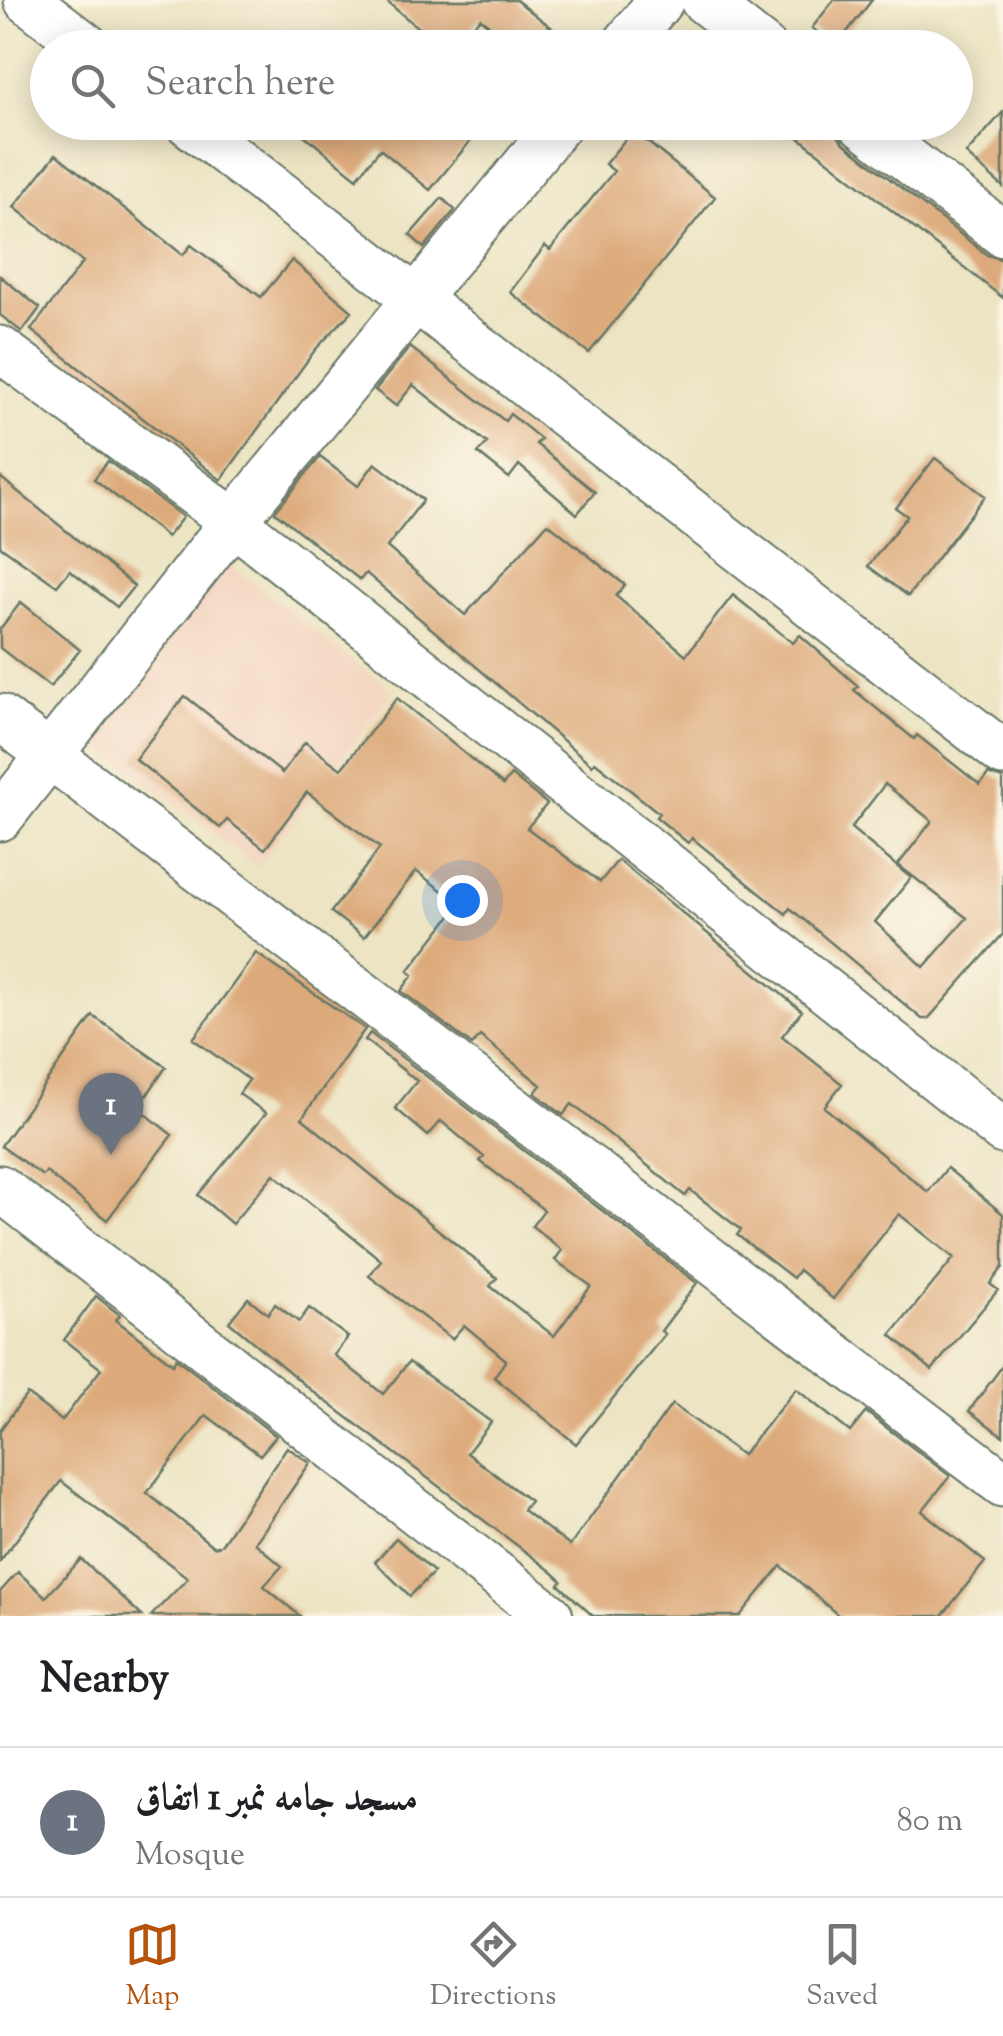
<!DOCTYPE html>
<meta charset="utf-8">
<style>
body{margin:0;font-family:"Sorts Mill Goudy",Amiri,serif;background:#f2f2f2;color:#202124}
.you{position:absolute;left:462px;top:900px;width:35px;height:35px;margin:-25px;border:8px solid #fff;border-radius:50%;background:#1a73e8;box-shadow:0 0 0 15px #1a73e833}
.badge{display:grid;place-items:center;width:65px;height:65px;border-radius:50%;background:#b45309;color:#fff;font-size:32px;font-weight:700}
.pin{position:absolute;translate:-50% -82px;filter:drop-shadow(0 2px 5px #0008)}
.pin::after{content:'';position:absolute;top:52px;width:35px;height:30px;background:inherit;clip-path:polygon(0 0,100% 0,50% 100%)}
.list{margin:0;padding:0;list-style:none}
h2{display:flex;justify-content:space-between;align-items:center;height:130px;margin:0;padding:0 40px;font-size:42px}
h2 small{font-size:32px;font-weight:400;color:#757577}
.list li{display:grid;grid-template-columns:65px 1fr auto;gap:30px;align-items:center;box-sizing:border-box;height:150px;padding:0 40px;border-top:2px solid #e0e0e0}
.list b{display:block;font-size:38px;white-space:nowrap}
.list p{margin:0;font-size:32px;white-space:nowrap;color:#757577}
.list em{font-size:32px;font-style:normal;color:#757577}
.icon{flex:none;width:55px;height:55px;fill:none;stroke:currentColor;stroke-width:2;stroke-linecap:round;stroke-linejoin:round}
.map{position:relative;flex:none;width:1003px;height:1616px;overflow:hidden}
.search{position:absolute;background:#fff;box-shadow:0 5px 25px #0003;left:30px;right:30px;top:30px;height:110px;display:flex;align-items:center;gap:25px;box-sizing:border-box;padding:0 35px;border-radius:55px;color:#757577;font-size:38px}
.sheet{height:280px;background:#fff}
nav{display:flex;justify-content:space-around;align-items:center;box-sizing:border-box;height:140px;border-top:2px solid #e0e0e0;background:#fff;font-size:28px;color:#757577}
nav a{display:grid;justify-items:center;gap:5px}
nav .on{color:#b45309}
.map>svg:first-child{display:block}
</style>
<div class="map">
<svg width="1003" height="1616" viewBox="0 0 1003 1616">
<rect width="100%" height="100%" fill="#fcf5e5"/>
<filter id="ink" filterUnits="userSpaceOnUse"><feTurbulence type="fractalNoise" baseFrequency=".01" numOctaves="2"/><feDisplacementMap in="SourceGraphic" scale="20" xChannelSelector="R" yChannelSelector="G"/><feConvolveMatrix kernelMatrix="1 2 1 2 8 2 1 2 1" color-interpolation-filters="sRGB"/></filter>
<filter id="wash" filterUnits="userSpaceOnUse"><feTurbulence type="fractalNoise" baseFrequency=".0048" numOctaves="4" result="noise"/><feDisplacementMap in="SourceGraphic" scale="40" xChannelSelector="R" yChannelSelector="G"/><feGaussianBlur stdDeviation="2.25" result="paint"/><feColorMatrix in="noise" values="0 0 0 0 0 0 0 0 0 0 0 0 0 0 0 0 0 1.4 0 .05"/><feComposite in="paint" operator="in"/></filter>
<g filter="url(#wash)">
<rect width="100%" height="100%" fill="#ece4c3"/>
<path fill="#f3d4bf" d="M228,563l165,129 -136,175 -165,-128z"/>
<g id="blocks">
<path fill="#ddaa7b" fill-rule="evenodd" d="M385,0h131l62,48h-61l-37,-30 -25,30h-13z
M834,0h38l-36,46 -24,-18z
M1003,112v75l-37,-33z
M288,122h198l-56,68 -50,-41 -23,29z
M779,122h47l18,21 143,112 16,5v38z
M633,130l82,67 -126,156 -79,-61 35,-46 5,4 64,-79 -9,-7z
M56,154l127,101 8,-10 70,52 31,-37 60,51 -37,39 -94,130 -190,-150 52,-68 -69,-55z
M442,198l13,12 -31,38 -14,-13z
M0,276l40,32 -18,24 -22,-17z
M410,347l95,74 5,-7 31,25 -5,5 59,48 -18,22 -58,-49 -10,13 -31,-25 9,-10 -74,-58 -17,21 -21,-16z
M320,457l38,29 17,-23 48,37 -36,47 78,68 83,-92 77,62 -9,11 70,59 47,-60 60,48 7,-8 58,51 -4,4 60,49 3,-4 63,50 8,-11 15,5v155l-75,85h-6l-132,-111 -4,6 -94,-76 -4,5 -32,-26 3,-4 -64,-51 -3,3 -226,-192 -6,7 -85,-68zM885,784l47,37 -34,44 69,53 -43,49 -49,-45 36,-44 -60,-50z
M935,458l50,38 -77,100 -40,-30 39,-50 -11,-8z
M108,461l75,56 -16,20 -73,-58z
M0,477l134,109 -17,21 -47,-37 -13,16 -57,-40z
M21,602l59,48 -30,37 -50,-39v-19z
M185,696l97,77 23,-31 36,27 56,-71 106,87 8,-10 36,29 -20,24 73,54 18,-22 184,151 -20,25 60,48 -18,23 104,85 19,-24 56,46v53l-13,17 8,6 -66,80 -41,-35 63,-77 -55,-44 -66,85 -34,-29 -6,8 -56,-43 4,-5 -51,-40 -5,6 -113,-92 -9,11 -28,-22 6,-8 -61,-49 -8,9 -71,-54 12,-16 -5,-4 52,-67 -44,-33 -52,66 -33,-25 49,-64 -73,-56 -42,57 -38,-29 -7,8 -85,-69z
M256,953l109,76 -63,89 195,160 -7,8 64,50 37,-50 -36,-26 7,-10 -30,-24 12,-16 -64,-49 4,-4 -43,-36 -13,15 -33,-28 22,-27 -52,-41 5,-7 327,250 -36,48 4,3 -89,110 -82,-67 12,-17 -42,-35 -12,14 -83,-63 12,-16 -107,-86 -42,50 -34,-29 68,-82 -27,-19 10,-14 -56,-41z
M93,1016l73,51 -28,41 34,27 -65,85 -61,-48 -3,4 -42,-30z
M96,1296l24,19 -4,5 57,44 3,-6 100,78 -16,19 -54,-40 -59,78 67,54 7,-2 66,-98 23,16 -55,80 27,23 -18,20 36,30h-149l37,-38 -127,-97 -61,80v-131l27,-36 35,27 39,-52 -37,-29z
M248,1298l20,16 7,-10 24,18 10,-14 39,29 -14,18 49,39 26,-32 82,60 -24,31 63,48 -7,9 47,36 102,-142 70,51 54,-66 54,43 16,-20 84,64 -28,35 63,51 -43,54h-103l-58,-50 -41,50h-147l-34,-31 3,-4 -11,-10 -240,-181 -82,-68z
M1003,1365v71l-34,-25z
M396,1538l38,34 -24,24 -35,-34z
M81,1559l61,57h-142v-24l18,-20 28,25z"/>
</g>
</g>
<g filter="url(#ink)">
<use href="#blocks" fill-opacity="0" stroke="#677766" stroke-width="2.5"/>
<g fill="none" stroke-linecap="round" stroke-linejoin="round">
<g stroke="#677766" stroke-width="49">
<path id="minor" d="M27,0l62,48
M703,0l61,48
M622,48l39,-48
M187,122l816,631
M860,122l143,112
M0,349l234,173 769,609
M0,717l1003,767
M0,818l221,-281 340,-415
M0,1188l550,428"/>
</g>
<use href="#minor" stroke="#fff" stroke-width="45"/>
</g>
</g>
</svg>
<div class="you"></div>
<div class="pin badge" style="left:111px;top:1155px;background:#6b7280">1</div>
<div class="search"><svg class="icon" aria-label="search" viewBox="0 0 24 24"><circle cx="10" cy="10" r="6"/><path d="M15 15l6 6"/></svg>Search here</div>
</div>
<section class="sheet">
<h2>Nearby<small></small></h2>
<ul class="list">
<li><span class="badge" style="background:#6b7280">1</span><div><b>مسجد جامه نمبر 1 اتفاق</b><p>Mosque</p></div><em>80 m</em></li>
</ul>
</section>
<nav>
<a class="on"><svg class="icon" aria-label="map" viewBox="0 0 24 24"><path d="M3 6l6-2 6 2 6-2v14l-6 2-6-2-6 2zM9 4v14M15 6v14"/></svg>Map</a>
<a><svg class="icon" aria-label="directions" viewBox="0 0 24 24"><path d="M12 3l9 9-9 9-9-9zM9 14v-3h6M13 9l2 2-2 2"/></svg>Directions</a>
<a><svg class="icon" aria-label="saved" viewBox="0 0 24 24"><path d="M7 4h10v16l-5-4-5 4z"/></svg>Saved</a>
</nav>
